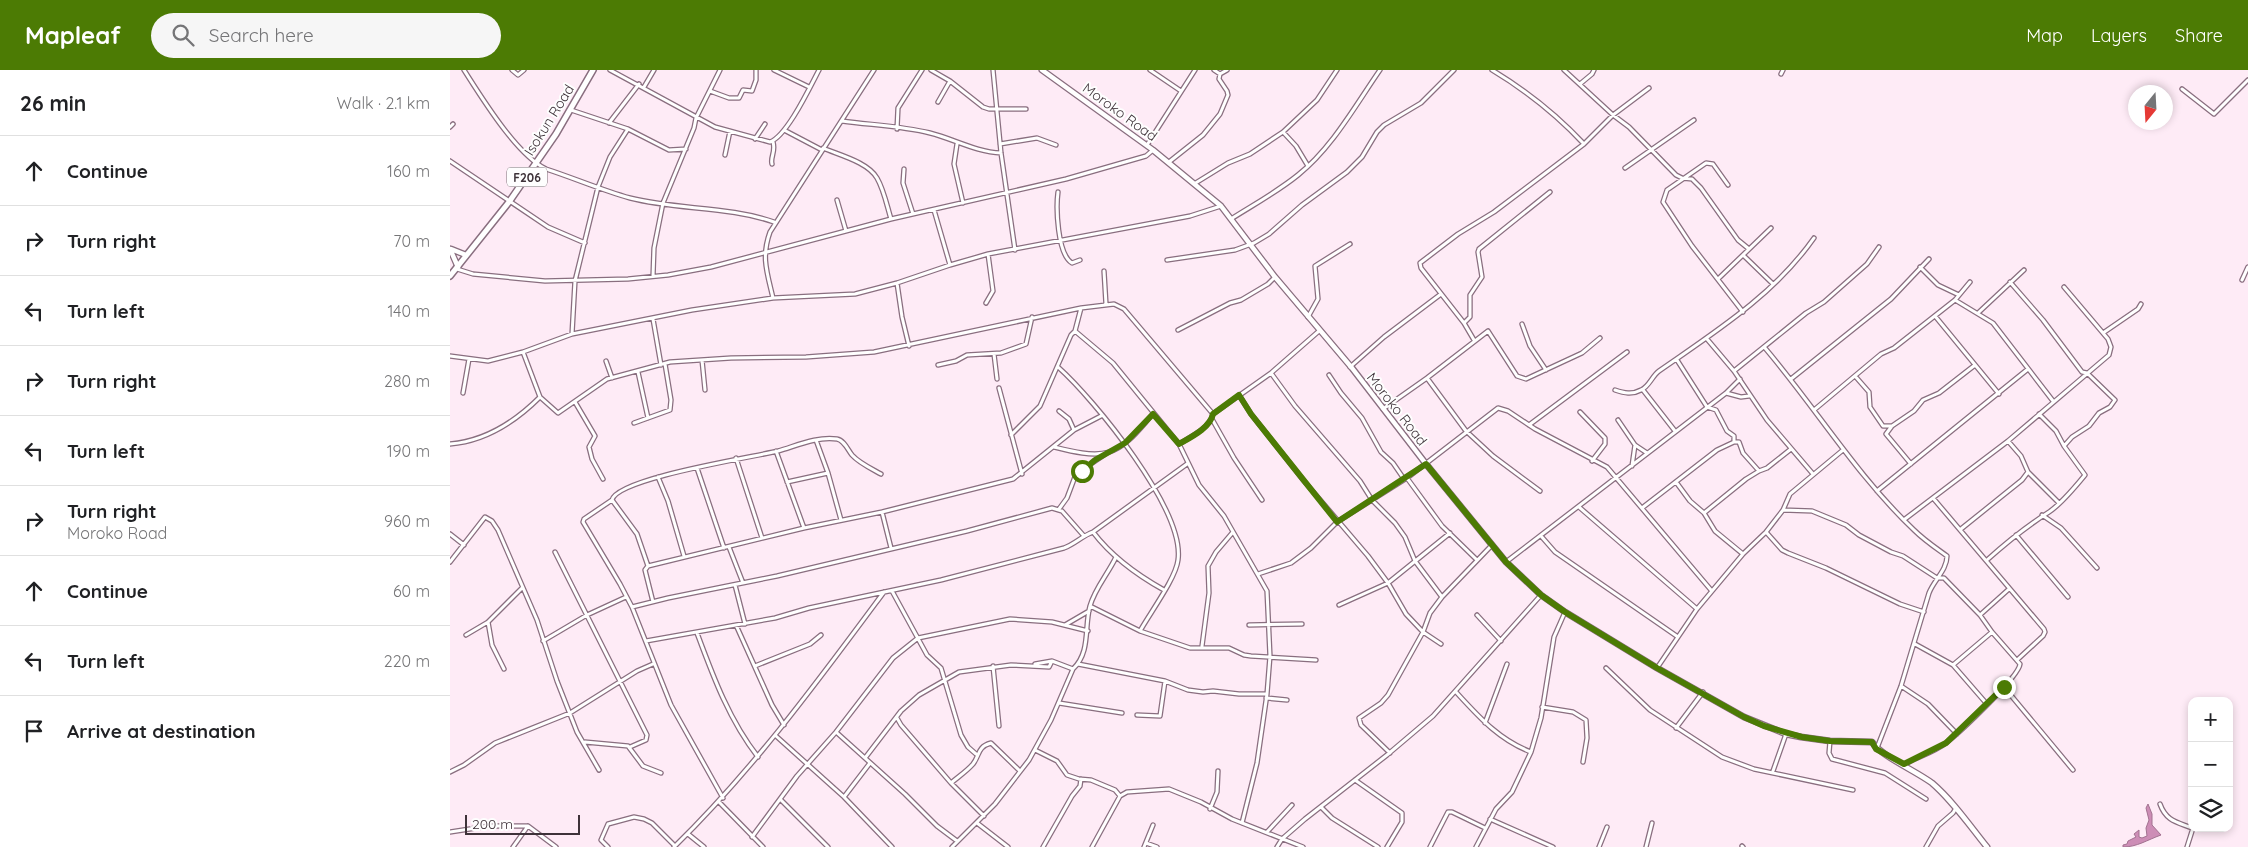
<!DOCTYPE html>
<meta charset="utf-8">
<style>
body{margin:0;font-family:Quicksand,sans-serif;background:#f6f6f6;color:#202124}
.controls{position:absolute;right:15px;bottom:15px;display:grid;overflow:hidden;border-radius:10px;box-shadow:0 2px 8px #0003}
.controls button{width:45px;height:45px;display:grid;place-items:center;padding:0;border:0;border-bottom:1px solid #e0e0e0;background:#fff;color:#202124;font:25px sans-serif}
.compass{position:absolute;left:1678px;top:15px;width:45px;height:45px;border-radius:50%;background:#fff;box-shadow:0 2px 8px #0003;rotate:198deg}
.scale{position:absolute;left:15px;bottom:12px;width:115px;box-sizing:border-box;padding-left:5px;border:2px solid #3e3239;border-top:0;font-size:14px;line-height:18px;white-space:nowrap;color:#3e3239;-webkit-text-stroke:4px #fefefe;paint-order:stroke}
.stop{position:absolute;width:15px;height:15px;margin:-11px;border:4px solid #4c7b04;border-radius:50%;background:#fff}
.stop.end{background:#4c7b04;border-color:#fff;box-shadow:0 1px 5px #0008}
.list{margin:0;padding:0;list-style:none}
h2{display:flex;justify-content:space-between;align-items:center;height:65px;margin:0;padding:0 20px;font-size:21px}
h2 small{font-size:16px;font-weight:400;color:#757577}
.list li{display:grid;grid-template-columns:32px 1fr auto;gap:15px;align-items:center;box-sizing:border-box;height:70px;padding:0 20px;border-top:1px solid #e0e0e0}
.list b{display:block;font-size:19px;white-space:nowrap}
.list p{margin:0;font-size:16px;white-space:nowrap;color:#757577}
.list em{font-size:16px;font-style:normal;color:#757577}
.icon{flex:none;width:28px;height:28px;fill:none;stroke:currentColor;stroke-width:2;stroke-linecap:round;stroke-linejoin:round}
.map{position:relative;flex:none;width:1798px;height:777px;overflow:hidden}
header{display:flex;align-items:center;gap:30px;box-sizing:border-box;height:70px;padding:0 25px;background:#4c7b04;color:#fff}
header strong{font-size:24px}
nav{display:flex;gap:28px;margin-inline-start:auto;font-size:18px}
.search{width:350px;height:45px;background:#f6f6f6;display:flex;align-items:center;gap:12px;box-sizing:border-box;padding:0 18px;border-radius:28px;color:#757577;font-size:19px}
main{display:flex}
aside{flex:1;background:#fff}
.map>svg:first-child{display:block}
</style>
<header>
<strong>Mapleaf</strong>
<div class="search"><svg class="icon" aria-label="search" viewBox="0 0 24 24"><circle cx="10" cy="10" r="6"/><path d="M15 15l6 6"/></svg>Search here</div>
<nav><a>Map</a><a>Layers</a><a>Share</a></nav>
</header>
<main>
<aside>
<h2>26 min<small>Walk · 2.1 km</small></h2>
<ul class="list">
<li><svg class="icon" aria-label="ahead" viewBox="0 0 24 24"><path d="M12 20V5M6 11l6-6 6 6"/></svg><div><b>Continue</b></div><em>160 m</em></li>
<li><svg class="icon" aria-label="right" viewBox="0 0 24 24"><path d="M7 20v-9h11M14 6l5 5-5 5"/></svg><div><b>Turn right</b></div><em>70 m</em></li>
<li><svg class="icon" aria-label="left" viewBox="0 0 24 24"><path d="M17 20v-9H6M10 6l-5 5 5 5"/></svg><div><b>Turn left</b></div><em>140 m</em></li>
<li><svg class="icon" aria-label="right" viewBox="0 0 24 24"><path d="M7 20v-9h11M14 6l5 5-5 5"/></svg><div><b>Turn right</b></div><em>280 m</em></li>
<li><svg class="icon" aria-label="left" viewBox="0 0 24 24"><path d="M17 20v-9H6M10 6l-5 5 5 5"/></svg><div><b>Turn left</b></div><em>190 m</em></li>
<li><svg class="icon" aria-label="right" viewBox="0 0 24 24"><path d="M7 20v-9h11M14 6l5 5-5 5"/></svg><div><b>Turn right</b><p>Moroko Road</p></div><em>960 m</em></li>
<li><svg class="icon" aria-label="ahead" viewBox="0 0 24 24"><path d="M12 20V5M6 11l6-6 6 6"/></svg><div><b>Continue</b></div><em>60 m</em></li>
<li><svg class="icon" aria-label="left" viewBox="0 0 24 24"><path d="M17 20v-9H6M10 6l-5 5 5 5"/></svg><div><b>Turn left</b></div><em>220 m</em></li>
<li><svg class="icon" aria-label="arrive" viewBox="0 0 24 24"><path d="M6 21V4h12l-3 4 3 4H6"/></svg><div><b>Arrive at destination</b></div></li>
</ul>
</aside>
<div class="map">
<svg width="1798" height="777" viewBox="0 0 1798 777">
<rect width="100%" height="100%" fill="#feebf6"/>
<path fill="#cd8db6" stroke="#a27290" d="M1698,734l4,10v11l9,10c-14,5 -24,12 -38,12v-2l4,-1 1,-3 8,-4 -2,-3 5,-4v7l3,1 5,-2 -1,-8 3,-8 -3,-12z"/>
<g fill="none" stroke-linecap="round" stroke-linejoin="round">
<g stroke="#896e7f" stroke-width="5.5">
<path id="street" d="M14,0c18,28 52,84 82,99 28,9 55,21 84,29 47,12 98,8 144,24
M62,0l6,5 6,-5
M160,0l105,57 55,15c17,-6 40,-55 49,-72
M324,0l35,17
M481,0l19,11 33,26 6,2h37
M543,0l8,83 14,97
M700,0l31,21
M764,0l6,4 7,-4
M1042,0c35,21 64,44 92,74
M1114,0l49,45 16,12 47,48 6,3 10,1 9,9 37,52 11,9
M1331,4l2,-4
M1130,14l12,-10 2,-4
M194,17l10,-17
M1732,19l32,25 34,-34
M260,21l19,7h10l4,-8 9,1 4,-11v-10
M488,32l12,-21
M121,40l57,19 41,21 17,-1
M392,51c29,4 60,5 88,12 24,6 46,19 71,20
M159,53l30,-39
M0,57l3,-3
M447,59l1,-21 24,-38
M334,60l38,20
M833,62l13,14 12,20
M305,69l10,-15
M507,74l-3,20 9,39
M550,74l37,-6 19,7
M697,75l48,-75
M373,78c16,7 45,14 54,30 7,12 10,28 14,41
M275,85l5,-24
M0,91l98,66 37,16
M719,92l34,-27 17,-21 8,-19 -1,-4 -8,-12 1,-5
M322,94c-2,-7 4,-12 1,-22
M1175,98l69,-48
M454,99l-1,14 10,31
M744,114l34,-21 22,-9 33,-22 34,-32 20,-30
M1278,115l-15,-21 -7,-1 -39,27 -4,12 29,44 51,66
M608,122c-2,15 -1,62 14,71l8,-3
M387,130l9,31
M484,140l16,55
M781,149c22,-14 46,-27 67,-44 34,-27 57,-69 82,-105
M1294,186l29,28
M717,190l68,-10 19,-7 15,-9 33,-29 45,-33 15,-15 15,-25 7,-7 37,-22 33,-33
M1470,197l18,18 21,10
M7,199l16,5 72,7 83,-2 40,-4 43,-8 180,-48 175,-40 80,-23 7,-6
M654,201l2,33
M203,206l1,-28 9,-45 31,-75 2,-10 24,-48
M1268,209l53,-51
M1792,210l6,-13
M1560,212l33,38 39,52 5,1 28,27 -5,7 -11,6 -10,13 -17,11 -8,9
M447,213l5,34 7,29
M323,228c-6,-26 -12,-41 -3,-66l104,-162
M1505,230l38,23 60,78
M536,233l7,-12 -5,-37
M1528,243l46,-43
M1485,246l64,78
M858,247l10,-18 -3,-33 35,-22
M203,249l8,46
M1014,253l6,-6v-22l12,-18 -4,-25 1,-3 71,-57
M1072,254l8,22 16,24
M728,260l52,-27 11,-3 27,-16 7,-7
M625,261l38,32 66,81 20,41 25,31 43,75 3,65 -3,38 -10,69 -15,60
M1653,263l35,-24 3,-5
M122,264l3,-53 23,-94 12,-30 18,-28
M1257,269l27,32 33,49 46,54
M1024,270l-10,-17 -43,-55 -1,-5 38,-29 36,-22 90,-68 29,-29 36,-27
M1315,278c51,60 92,128 149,182 10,10 22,18 33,26 0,14 -13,24 -18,37l-28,93 -24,62
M73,282l17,45 18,16 49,-34 63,-17 61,-4 75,-1 68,-5 207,-44 33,-4 10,5 89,105
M544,284l3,25
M0,286l38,5 35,-9 49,-18 120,-24 81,-12 82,-4 42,-11 53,-18 38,-11 202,-38 31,-10
M252,290l3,30
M1227,290l30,47 9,3 11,21 7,5v6h5l4,11 16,18
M156,291l6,17
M488,295l18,-4 11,-6 34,-2 25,-9 6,-27
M608,297c36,32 127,143 120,193 -2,18 -28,53 -38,71
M900,297l34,-30 57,-43
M1284,301l72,-58 18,-11 43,-38 12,-17
M188,302l10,46
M821,303l24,33 65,75 12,19 23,23 10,14 10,24 27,36
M879,305l12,18 21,25 19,34 12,11 11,16
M1405,306l14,16 1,15 13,19h9
M977,308l39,53 27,25 47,35
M1341,309l100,-80 38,-40
M549,318l23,86
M1165,320c9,3 17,5 26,0 8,-3 11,-14 18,-19 56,-39 115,-76 155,-133
M1193,320l32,41
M13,323l6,-34
M1276,323l15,4 8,-1
M789,325l12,19 53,67 64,75 20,27 18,31 17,18 18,12
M125,332l20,34 -6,11 3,12 11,20
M933,339l44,-31 61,-47 29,45 9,3 56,-26 18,-15
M1364,340l67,-56 13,-6 61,-48 15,-18
M609,341l10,8 5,11
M1130,342l25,26v6l-13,17
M762,349l22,39 28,42
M1168,350l17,25 12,8
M184,353l36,-13 1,-10 -6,-36
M1079,355l98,-73
M561,365l29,-29 31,-71 4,-4 6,-23
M366,370l12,33 13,47
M0,374c36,-3 65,-22 90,-47
M729,374c11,-7 31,-16 34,-30l58,-41 48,-42
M604,377c16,4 39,10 55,5 18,-5 32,-25 44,-38
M326,381l28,77
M286,388l26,80
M1461,394l-25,-30 6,-8 22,-15 9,-11 16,-7 36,-28
M1182,396l3,-21
M247,398l27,80
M1578,402l31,31
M208,407l10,24 16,55
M957,408l35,48 35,34
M337,412l41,-9
M1226,412l14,19 14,12 11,18 28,23
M1427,421l151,-122
M1483,428l111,131 1,3 -2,4 -26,24
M162,430l25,34 11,32 -3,4 8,32
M1129,437l118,102
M1192,438l75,-58 17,-8
M609,439l8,-11 9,-24 31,-21
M1333,440l29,1 34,14 13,10 32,17 12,4 34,22h7l36,37 12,17 28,32c-1,13 -61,69 -74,79 -12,9 -28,14 -41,21
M432,442l9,36
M1254,443l42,-34 13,-8 8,-3 24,-19
M1592,445l19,13 36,40
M1455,449l103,-78 101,-86 2,-8 -3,-8 -44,-52
M1511,459l61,-49 6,-8 -7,-16 -13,-15
M643,462c19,25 44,43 71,58
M1316,462l16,18 6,3 38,15 74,36 24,8
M0,464l14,11
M1566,465l52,62
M1091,466l14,16 123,85
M279,477l14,36
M105,482l92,183 -1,5 -16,7
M1537,490c20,-18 40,-34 62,-48 12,-8 27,-26 36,-37l-21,-29 -8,-15 -17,-17
M0,492l35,-45 7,4 6,9 39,90 20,61 20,51 22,38
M1056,492l220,-169 14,-14
M198,496l156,-38 78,-16 131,-33 61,-49 27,-14
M808,504l33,-11 20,-15 26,-26 70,-44 91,-70 10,3 27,18 72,38 104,123
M285,515l10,39
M442,521l35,64 14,13 20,67 7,12 8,7
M889,535l49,-22 62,-50
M640,536l50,25 50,17h39l15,7 7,1 65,4
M182,537l36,-9 109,-22 190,-45 85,-23 10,3 22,25
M1027,545l24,26
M1530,545l29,-26
M38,552l4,23 12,24
M286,555l36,80 12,20
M615,555l24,-14
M799,555l53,-1
M247,563c16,43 32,87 61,124
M16,565l22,-13 34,-34
M93,571l44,-26 39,-18
M196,571l129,-23 34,-10 132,-28 123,-32c11,-4 18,-12 29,-16l94,-68
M1465,574l38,21 33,38
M752,576l7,-53 -1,-27 8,-14 17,-20
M585,594l17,-3 21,8
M628,594l87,17 23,9 15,2 10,-1 26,3h27
M1503,595l39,-33
M305,596l55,-22 11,-9
M543,596l6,60
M1156,598l44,42 72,47 32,12 99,21
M1207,598l40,-59 46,-55 23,-22 17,-22 7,-16 53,-44
M1451,616l27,18 29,30
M1554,617l69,83
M1006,622c23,25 43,48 75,60
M816,628l21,2
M609,633l63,10
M1092,637l31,5 13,8 1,18 -4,24
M687,645l23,1 5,-35
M447,648l4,7 50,58 33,33
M1035,653l22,-59
M1226,658l27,-36
M386,662l69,62 32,32 20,15
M326,666l68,61 48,50
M1380,671l-1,12 3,6 53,14 41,26
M135,672l43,4 15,20 18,7
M585,680l22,11 10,14 12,4 12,1 24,10 5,6
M940,683l-29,-28 -2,-7 22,-15 7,-8 35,-63 7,-19 12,-16 50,-52
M415,688l36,-47 18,-16 40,-23 52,-7 38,2 3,-6
M1323,701l13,-37
M0,702l14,-7 31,-22 75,-30 67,-42 16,-7
M905,710l47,33v9l-15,25
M501,713c7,-6 16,-12 22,-19 7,-9 4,-17 18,-21l29,28
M394,727l26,-34
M273,728l-52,-93 -39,-98 -12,-23 -37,-62 1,-3 28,-19c5,-22 142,-43 166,-49 18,-5 39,-15 59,-12 7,1 11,11 15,16 7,8 20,14 29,19
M331,730l47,47
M269,732l44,45
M1710,734c6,17 17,18 32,24
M871,737l11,11 46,29
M760,739l7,-17 1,-21
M1040,749l63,28
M527,753l31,24
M0,762l39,-6h39l28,21
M817,762l25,-27
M238,764l16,13
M302,767l45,-61 39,-44 57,-74 25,-20 92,-19 42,3 36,9
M696,773l11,4
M1292,776l1,1
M63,777l15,-21
M158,777l-7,-7 7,-16 26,-7 10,2 8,4 23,23
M224,777c79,-77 144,-166 210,-255
M502,777l43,-43 34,-44 22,-40 22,-51c18,-17 11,-42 17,-63 5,-18 18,-32 26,-49
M593,777l29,-51 8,-10 1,-7
M642,777l28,-51 7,-4 42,-3 32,13 31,17 71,28
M694,777l9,-22
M827,777l5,-8 23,-20 82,-64 46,-39 108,-121
M980,777l18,-35h4l33,16
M1026,777l20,-38 16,-17 19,-40 10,-34 13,-81 11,-25
M1149,777l8,-20
M1196,777l6,-24
M1476,777l12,-21 15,-13 3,-5
M1737,777l6,-19"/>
</g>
<g stroke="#896e7f" stroke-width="7">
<path id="secondary" d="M592,0l111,80 68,56 54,71 77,91 74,96 80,98 35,33 24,17 92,56 87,49 42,17 15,3 29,4 42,1c9,14 44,29 60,41 21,18 38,43 55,64
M0,179l8,18
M1,179l15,6"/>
</g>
<g stroke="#896e7f" stroke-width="8">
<path id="primary" d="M0,206l59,-74 47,-68 37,-64"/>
</g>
<use href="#street" stroke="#fff" stroke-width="3"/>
<use href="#secondary" stroke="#fff" stroke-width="4.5"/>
<use href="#primary" stroke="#fff" stroke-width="5"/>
</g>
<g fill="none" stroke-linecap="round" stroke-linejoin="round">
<path stroke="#4c7b04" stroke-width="6" d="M632,401l13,-11 30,-17 28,-29 26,30c12,-7 31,-16 34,-30l26,-19 12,19 86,108 89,-58 80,98 35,33 24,17 92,56 87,49 20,9 38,11 28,4 42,1 4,7 28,15 42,-21 58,-56"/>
</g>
<g text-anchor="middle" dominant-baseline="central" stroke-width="4" stroke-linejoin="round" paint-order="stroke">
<rect fill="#fefefe" stroke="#786f74" stroke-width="1" x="57" y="97.5" width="40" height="19" rx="4"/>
<g font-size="12" font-weight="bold" fill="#3e3239">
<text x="77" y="107">F206</text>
</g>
<g font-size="14" fill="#3e3239" stroke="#fefefe">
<text transform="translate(670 42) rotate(36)">Moroko Road</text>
<text transform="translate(99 50) rotate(-58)">Isokun Road</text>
<text transform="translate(947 339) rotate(52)">Moroko Road</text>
</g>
</g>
</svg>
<div class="controls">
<button>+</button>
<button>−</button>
<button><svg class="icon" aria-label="layers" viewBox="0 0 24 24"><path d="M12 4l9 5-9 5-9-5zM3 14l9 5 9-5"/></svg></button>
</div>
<svg class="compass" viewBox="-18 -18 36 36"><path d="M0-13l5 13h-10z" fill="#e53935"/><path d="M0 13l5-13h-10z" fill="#757577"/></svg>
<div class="scale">200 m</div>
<div class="stop" style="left:632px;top:401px"></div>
<div class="stop end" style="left:1554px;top:617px"></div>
</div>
</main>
